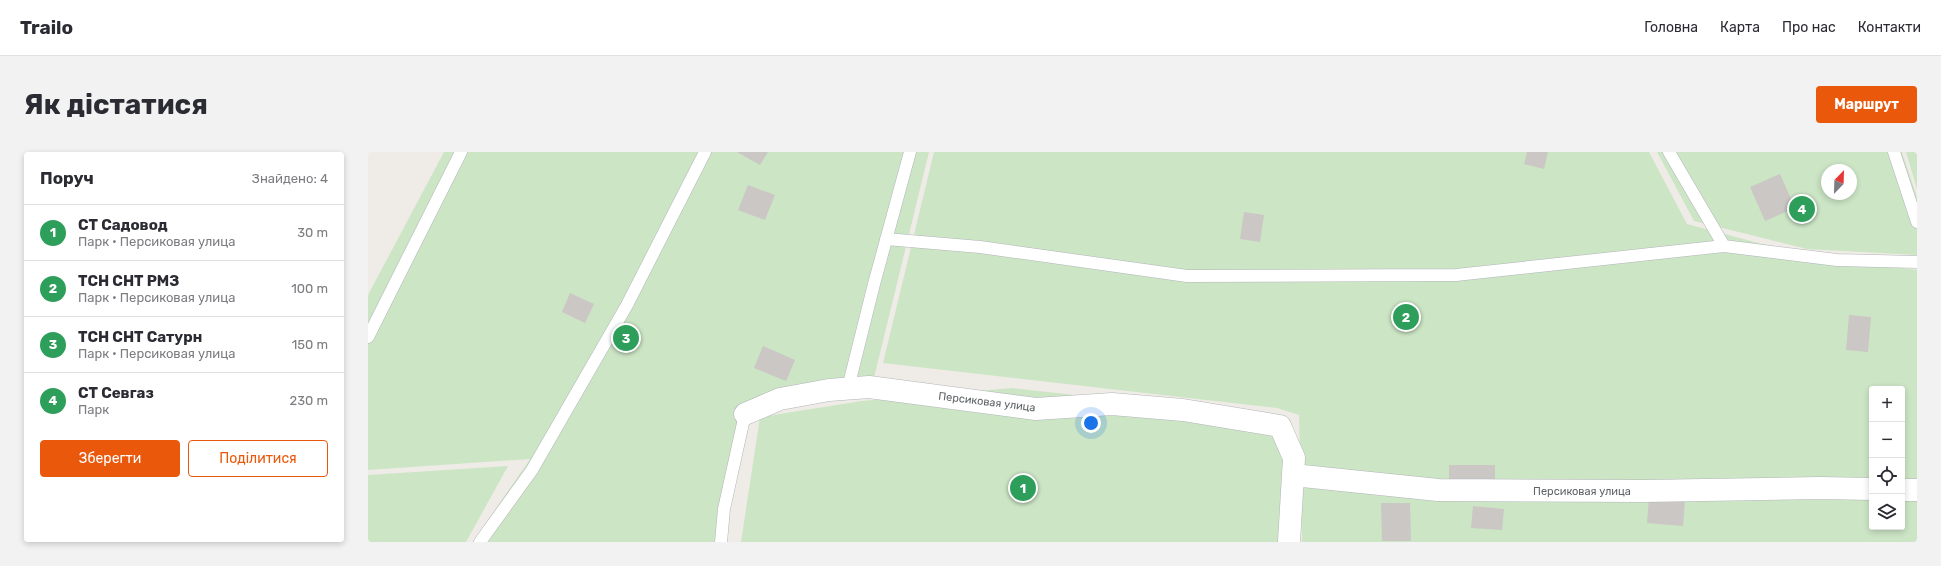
<!DOCTYPE html>
<html lang="uk">
<meta charset="utf-8">
<style>
body{margin:0;font-family:Rubik,sans-serif;background:#f2f2f3;color:#2b2b33}
.controls{position:absolute;right:12px;bottom:12px;display:grid;overflow:hidden;border-radius:4px;box-shadow:0 2px 6px #0003}
.controls button{width:36px;height:36px;display:grid;place-items:center;padding:0;border:0;border-bottom:1px solid #e1e1e2;background:#fff;color:#2b2b33;font:20px sans-serif}
.compass{position:absolute;left:1453px;top:12px;width:36px;height:36px;border-radius:50%;background:#fff;box-shadow:0 2px 6px #0003;rotate:23deg}
.you{position:absolute;left:723px;top:271px;width:14px;height:14px;margin:-10px;border:3px solid #fff;border-radius:50%;background:#1a73e8;box-shadow:0 0 0 6px #1a73e833}
.badge{display:grid;place-items:center;width:26px;height:26px;border-radius:50%;background:#ea580c;color:#fff;font-size:13px;font-weight:700}
.pin{position:absolute;translate:-50% -50%;border:2px solid #fff;box-shadow:0 1px 4px #0006}
.list{margin:0;padding:0;list-style:none}
h2{display:flex;justify-content:space-between;align-items:center;height:52px;margin:0;padding:0 16px;font-size:17px}
h2 small{font-size:13px;font-weight:400;color:#7c7c81}
.list li{display:grid;grid-template-columns:26px 1fr auto;gap:12px;align-items:center;box-sizing:border-box;height:56px;padding:0 16px;border-top:1px solid #e1e1e2}
.list b{display:block;font-size:15px;white-space:nowrap}
.list p{margin:0;font-size:13px;white-space:nowrap;color:#7c7c81}
.list em{font-size:13px;font-style:normal;color:#7c7c81}
.actions{display:flex;gap:8px;padding:12px 16px}
.actions a{flex:1;padding:9px 0;border:1px solid #ea580c;border-radius:4px;text-align:center;font-size:14px;color:#ea580c}
.actions .main{background:#ea580c;color:#fff}
.icon{flex:none;width:22px;height:22px;fill:none;stroke:currentColor;stroke-width:2;stroke-linecap:round;stroke-linejoin:round}
.map{position:relative;flex:none;width:1549px;height:390px;overflow:hidden;border-radius:4px}
header{display:flex;align-items:center;gap:24px;box-sizing:border-box;height:56px;padding:0 20px;background:#fff;border-bottom:1px solid #e1e1e2}
header strong{font-size:19px}
nav{display:flex;gap:22px;margin-inline-start:auto;font-size:14px}
.intro{display:flex;align-items:center;justify-content:space-between;box-sizing:border-box;height:96px;padding:0 24px}
h1{margin:0;font-size:28px}
.button{padding:10px 18px;border-radius:4px;background:#ea580c;color:#fff;font-size:14px;font-weight:700}
main{display:flex;gap:24px;padding:0 24px}
aside{flex:1;background:#fff;border-radius:4px;box-shadow:0 2px 6px #0003}
.map>svg:first-child{display:block}
</style>
<header>
<strong>Trailo</strong>
<nav><a>Головна</a><a>Карта</a><a>Про нас</a><a>Контакти</a></nav>
</header>
<div class="intro"><h1>Як дістатися</h1><a class="button">Маршрут</a></div>
<main>
<aside>
<h2>Поруч<small>Знайдено: 4</small></h2>
<ul class="list">
<li><span class="badge" style="background:#2e9e5b">1</span><div><b>СТ Садовод</b><p>Парк · Персиковая улица</p></div><em>30 m</em></li>
<li><span class="badge" style="background:#2e9e5b">2</span><div><b>ТСН СНТ РМЗ</b><p>Парк · Персиковая улица</p></div><em>100 m</em></li>
<li><span class="badge" style="background:#2e9e5b">3</span><div><b>ТСН СНТ Сатурн</b><p>Парк · Персиковая улица</p></div><em>150 m</em></li>
<li><span class="badge" style="background:#2e9e5b">4</span><div><b>СТ Севгаз</b><p>Парк</p></div><em>230 m</em></li>
</ul>
<div class="actions"><a class="main">Зберегти</a><a>Поділитися</a></div>
</aside>
<div class="map">
<svg width="1549" height="390" viewBox="0 0 1549 390">
<rect width="100%" height="100%" fill="#efece7"/>
<path fill="#cce5c5" fill-rule="evenodd" d="M76,0h485l-56,230 -129,29 -28,131h-243l57,-83 -162,11v-175z
M566,0h715l38,72 120,32 110,14v272h-615l-3,-127 -22,-7 -394,-45zM1504,237h30v138h-30z
M1289,0h245l15,45v58l-110,-6 -113,-28zM1459,18h24v24h-24z
M1538,0h11v37z
M644,236l278,31 5,15 2,108h-556l19,-125 102,-16z
M140,314l-42,76h-98v-67z"/>
<path fill="#cbc7c4" d="M369,0h31l-8,13z
M1159,0h21l-4,17 -20,-5z
M1412,22l15,34 -30,13 -15,-34z
M380,33l27,10 -10,25 -27,-10z
M876,60l20,3 -4,27 -20,-3z
M202,141l24,11 -9,19 -23,-11z
M1481,163l22,2 -3,35 -22,-2z
M395,194l32,14 -9,21 -32,-13z
M1081,313h46v18h-46z
M1281,345l36,3 -2,26 -36,-3z
M1013,351h29l1,38h-29z
M1105,354l31,3 -2,21 -31,-2z"/>
<g fill="none" stroke-linecap="round" stroke-linejoin="round">
<g stroke="#b2b5b8" stroke-width="13">
<path id="service" d="M1301,0l55,94
M1526,0l23,70
M518,87l94,8 207,29 269,-1 268,-29 113,14 80,2
M0,185l93,-185
M480,236l26,-104 36,-132
M112,390l52,-72 95,-165 78,-153
M353,390l3,-33 21,-95"/>
</g>
<g stroke="#b2b5b8" stroke-width="23">
<path id="minor" d="M377,262l35,-15 49,-9 40,-3 167,22 76,-5 71,6 97,16 14,32 -5,84
M925,323l145,15 206,1 176,-3 52,1
M1534,338h15"/>
</g>
<use href="#service" stroke="#fff" stroke-width="12"/>
<use href="#minor" stroke="#fff" stroke-width="22"/>
</g>
<g text-anchor="middle" dominant-baseline="central" stroke-width="3" stroke-linejoin="round" paint-order="stroke">
<g font-size="11" fill="#5e6366" stroke="#fff">
<text transform="translate(619 250) rotate(7)">Персиковая улица</text>
<text x="1214" y="339">Персиковая улица</text>
</g>
</g>
</svg>
<div class="controls">
<button>+</button>
<button>−</button>
<button><svg class="icon" aria-label="locate" viewBox="0 0 24 24"><circle cx="12" cy="12" r="6"/><path d="M12 2v4M12 18v4M2 12h4M18 12h4"/></svg></button>
<button><svg class="icon" aria-label="layers" viewBox="0 0 24 24"><path d="M12 4l9 5-9 5-9-5zM3 14l9 5 9-5"/></svg></button>
</div>
<svg class="compass" viewBox="-18 -18 36 36"><path d="M0-13l5 13h-10z" fill="#e53935"/><path d="M0 13l5-13h-10z" fill="#7c7c81"/></svg>
<div class="you"></div>
<div class="pin badge" style="left:655px;top:336px;background:#2e9e5b">1</div>
<div class="pin badge" style="left:1038px;top:165px;background:#2e9e5b">2</div>
<div class="pin badge" style="left:258px;top:186px;background:#2e9e5b">3</div>
<div class="pin badge" style="left:1434px;top:57px;background:#2e9e5b">4</div>
</div>
</main>
